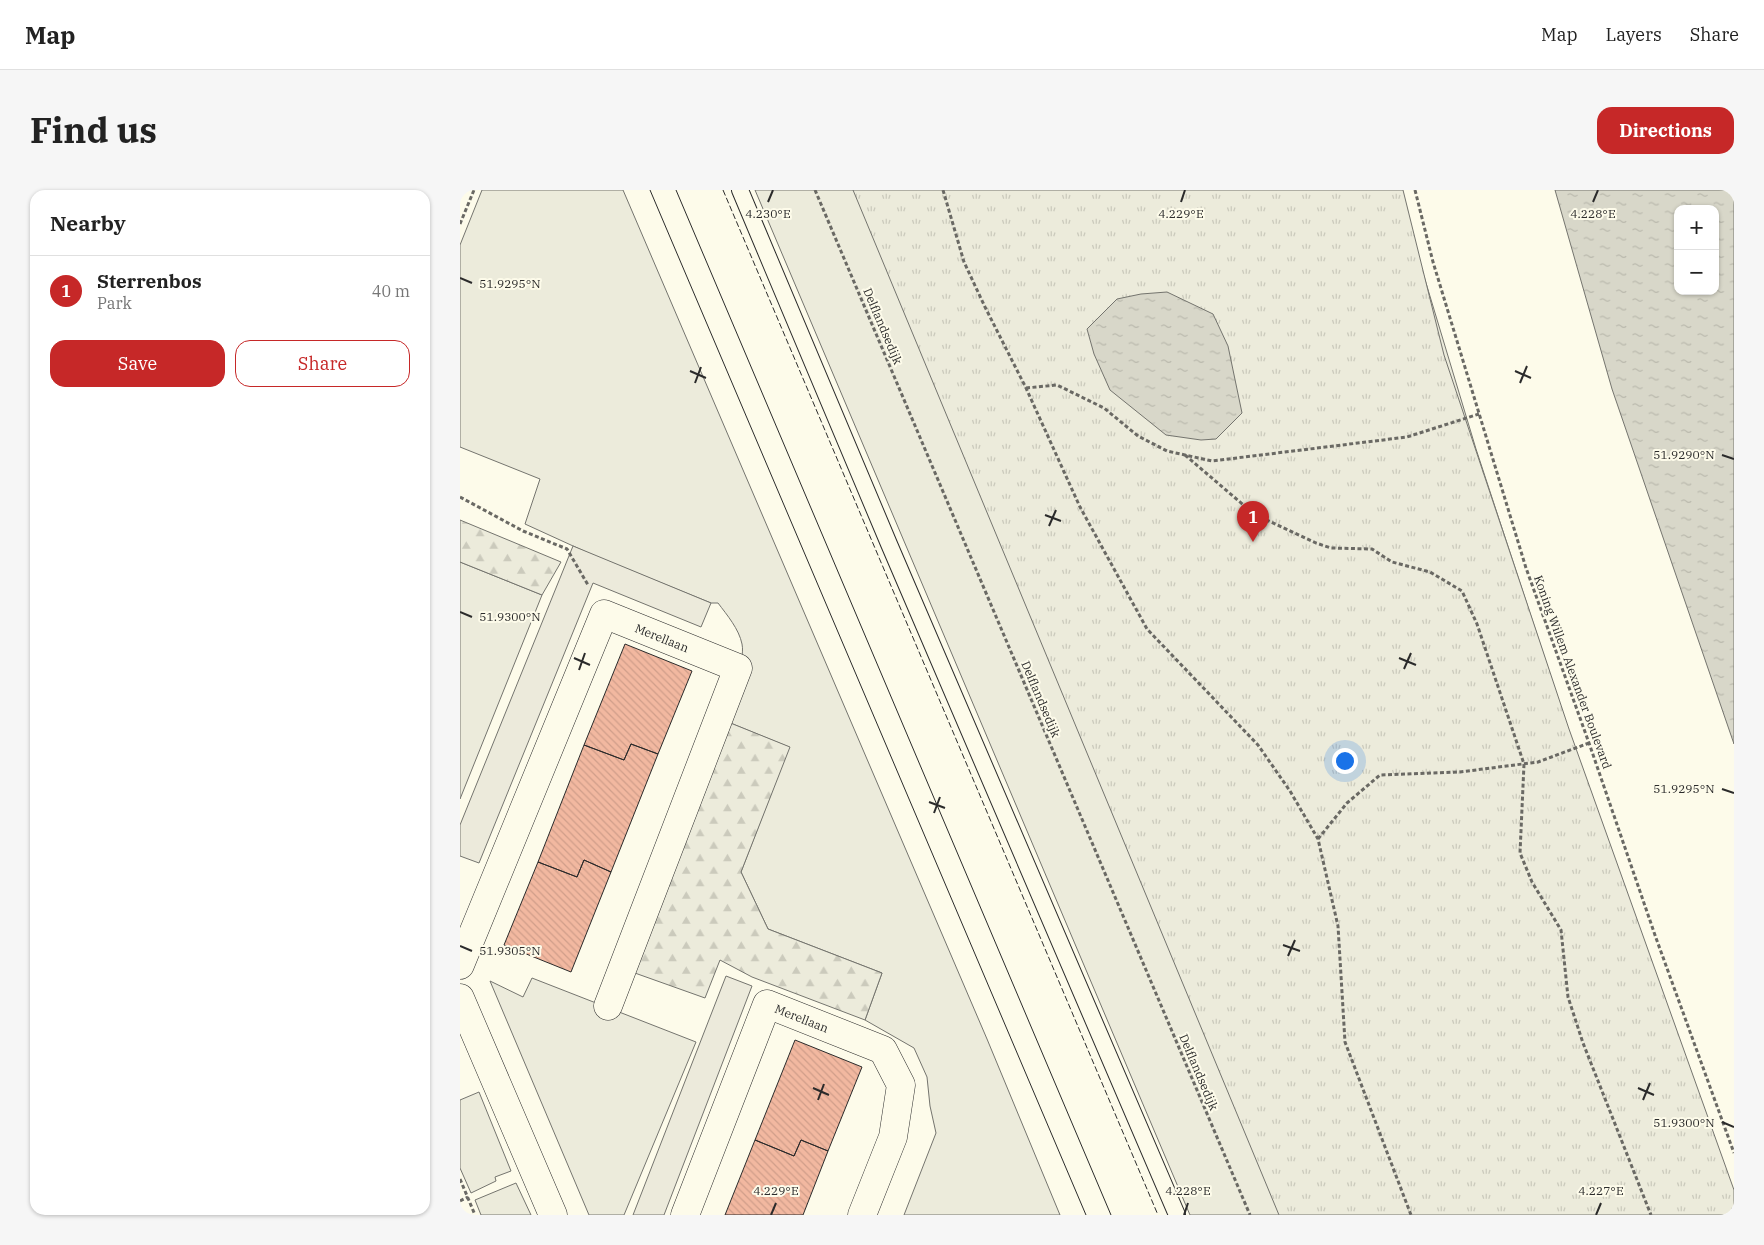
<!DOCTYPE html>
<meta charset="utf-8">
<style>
body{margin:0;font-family:"IBM Plex Serif",serif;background:#f6f6f6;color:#222}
.controls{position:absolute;right:15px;top:15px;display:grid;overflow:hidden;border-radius:10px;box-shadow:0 1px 4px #0004}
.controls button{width:45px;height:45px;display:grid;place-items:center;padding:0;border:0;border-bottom:1px solid #e0e0e0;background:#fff;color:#222;font:25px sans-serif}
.you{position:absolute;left:884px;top:570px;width:18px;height:18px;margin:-12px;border:4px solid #fff;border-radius:50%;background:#1a73e8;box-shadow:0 0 0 8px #1a73e833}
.badge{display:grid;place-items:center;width:32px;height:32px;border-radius:50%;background:#c62828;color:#fff;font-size:16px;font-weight:700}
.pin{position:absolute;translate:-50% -41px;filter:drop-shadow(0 1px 2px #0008)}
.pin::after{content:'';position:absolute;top:26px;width:18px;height:15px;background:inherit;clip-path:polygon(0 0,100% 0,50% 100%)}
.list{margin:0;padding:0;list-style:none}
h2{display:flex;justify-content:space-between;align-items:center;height:65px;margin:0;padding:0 20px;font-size:21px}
h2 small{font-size:16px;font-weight:400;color:#767676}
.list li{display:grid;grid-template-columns:32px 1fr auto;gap:15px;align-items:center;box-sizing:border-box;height:70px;padding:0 20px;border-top:1px solid #e0e0e0}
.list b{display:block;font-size:19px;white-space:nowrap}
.list p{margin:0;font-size:16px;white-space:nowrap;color:#767676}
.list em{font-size:16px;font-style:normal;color:#767676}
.actions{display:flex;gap:10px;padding:15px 20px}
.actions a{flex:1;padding:11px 0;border:1px solid #c62828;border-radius:15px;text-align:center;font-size:18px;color:#c62828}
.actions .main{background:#c62828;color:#fff}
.map{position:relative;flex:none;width:1274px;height:1025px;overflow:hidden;border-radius:15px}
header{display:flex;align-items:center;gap:30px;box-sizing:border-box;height:70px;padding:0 25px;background:#fff;border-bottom:1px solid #e0e0e0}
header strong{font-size:24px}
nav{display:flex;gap:28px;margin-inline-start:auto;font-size:18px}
.intro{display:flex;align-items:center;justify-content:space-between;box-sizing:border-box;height:120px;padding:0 30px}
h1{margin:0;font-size:35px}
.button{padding:12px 22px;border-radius:15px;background:#c62828;color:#fff;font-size:18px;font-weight:700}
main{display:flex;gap:30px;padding:0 30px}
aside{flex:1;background:#fff;border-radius:15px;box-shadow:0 1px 4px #0004}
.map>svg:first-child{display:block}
</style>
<header>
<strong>Map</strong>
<nav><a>Map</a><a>Layers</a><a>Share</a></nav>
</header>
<div class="intro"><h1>Find us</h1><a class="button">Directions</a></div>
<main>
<aside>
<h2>Nearby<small></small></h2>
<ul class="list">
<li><span class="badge">1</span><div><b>Sterrenbos</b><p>Park</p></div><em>40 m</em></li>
</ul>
<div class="actions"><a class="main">Save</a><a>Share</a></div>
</aside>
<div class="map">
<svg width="1274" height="1025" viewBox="0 0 1274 1025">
<defs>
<pattern id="forest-firs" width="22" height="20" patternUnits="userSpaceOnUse" patternTransform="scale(1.25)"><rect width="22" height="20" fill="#ecebdb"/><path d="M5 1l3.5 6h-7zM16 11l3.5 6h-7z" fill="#cbcabc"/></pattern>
<pattern id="park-tufts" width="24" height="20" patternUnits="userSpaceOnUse" patternTransform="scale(1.25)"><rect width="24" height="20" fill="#ecebdb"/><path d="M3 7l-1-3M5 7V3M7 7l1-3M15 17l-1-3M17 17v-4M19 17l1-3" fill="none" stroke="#cbcabc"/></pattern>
<pattern id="water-ripples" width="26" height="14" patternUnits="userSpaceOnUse" patternTransform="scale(1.25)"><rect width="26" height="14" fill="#d8d7c9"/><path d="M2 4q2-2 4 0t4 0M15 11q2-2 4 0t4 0" fill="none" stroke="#bab9ad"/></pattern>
<pattern id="building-back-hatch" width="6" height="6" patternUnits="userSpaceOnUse" patternTransform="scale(1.25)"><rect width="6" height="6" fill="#f2b8a0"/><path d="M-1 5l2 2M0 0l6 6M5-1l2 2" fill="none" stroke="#d09e8a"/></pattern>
</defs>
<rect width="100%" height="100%" fill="#fdfbea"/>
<path fill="#ecebdb" stroke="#74746e" d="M22,0h141l364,849 73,176h-156l32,-82 -6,-27 -3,-29 -13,-29 -49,-28 17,-47 -114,-44 -27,-57 48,-125 -71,-29c8,-18 28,-55 24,-74 -3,-15 -15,-29 -24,-41h-7l-116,-47 -70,-32 15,-45 -80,-32v-202z
M295,0h643l78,259 95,289 163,477h-544z
M0,372l82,33 -82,204z
M72,788l164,64 -72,173h-35l-99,-234 33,16z
M19,902l32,79 -16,6 1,4 -25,12 -11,-25v-68z
M56,993l15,32h-50l-6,-15z"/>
<path fill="url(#forest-firs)" stroke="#74746e" d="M0,330l101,42 -19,33 -82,-33z
M258,528l72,29 -49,125 27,57 114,44 -17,47 -113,-43 -32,-17 -15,38 -87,-31z"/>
<path fill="url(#park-tufts)" stroke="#74746e" d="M393,0h550l41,165 125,374 165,461v25h-455z"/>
<path fill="#eceadb" stroke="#74746e" d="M113,356l138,57 -10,24 -108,-44 -114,280 -19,-7v-31z
M266,786l26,10 -88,229h-31z"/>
<path fill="url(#water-ripples)" stroke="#74746e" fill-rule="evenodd" d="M1095,0h179v554l-122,-355zM1218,19h37v82h-37z
M707,102l46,22 15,32 14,67 -26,26 -15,1 -35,-5 -56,-45 -16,-36 -7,-25 30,-30 24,-5z"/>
<path fill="url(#building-back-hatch)" stroke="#2b2b2b" d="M165,454l67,27 -34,83 -27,-10 -7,16 -40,-15z
M171,554l27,10 -47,118 -27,-12 -7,17 -39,-15 46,-117 40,15z
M124,670l27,12 -40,100 -67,-27 34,-83 39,15z
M335,850l67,27 -34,84 -27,-11 -7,16 -39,-16z
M295,950l39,16 7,-16 27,11 -25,64h-78z"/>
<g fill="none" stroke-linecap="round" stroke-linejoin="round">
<g stroke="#2b2b2b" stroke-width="18">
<path id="service" d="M280,0l149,354 288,671"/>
</g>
<g stroke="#2b2b2b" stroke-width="29">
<g id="minor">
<path id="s1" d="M0,775l144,-351 134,54 -130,338"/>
<path id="s2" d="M225,1025l82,-211 116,46 18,35 -8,52 -31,78"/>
</g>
</g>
<g stroke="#2b2b2b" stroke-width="29">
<path id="tertiary" d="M0,808l93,217"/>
</g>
<path stroke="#6a6964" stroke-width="3" stroke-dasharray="4 2.5" stroke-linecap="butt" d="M355,0l435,1025
M483,0l21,72 21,45 41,81 54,119 67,122 111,116 32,46 28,48 20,87 7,116 66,173
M955,0l18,72 93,306 63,175 67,195 78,215
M0,34l14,-34
M566,198l31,-3 47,23 34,28 29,15 45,10 195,-24 72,-23
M725,265l69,59 62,29 15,5 41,1 20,13 38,10 32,19 15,33 47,140 -4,89 12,29 29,48 7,67 15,46 68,172
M0,307l63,34 44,18 21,36
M858,649l29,-36 33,-28 80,-3 78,-10 51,-19
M0,989l15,36
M0,1011l8,-4"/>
<use href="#service" stroke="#fdfbea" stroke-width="16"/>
<use href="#minor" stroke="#fdfbea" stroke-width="28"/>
<use href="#tertiary" stroke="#fdfbea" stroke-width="28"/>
<path stroke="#2b2b2b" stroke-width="1" d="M190,0l436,1025
M216,0l435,1025"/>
<path stroke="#2b2b2b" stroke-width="1" stroke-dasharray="6 2.5" stroke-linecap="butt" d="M263,0l435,1025"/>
</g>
<path fill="none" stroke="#2b2b2b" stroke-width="2" d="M308,12l5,-12M721,12l4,-12M1133,12l5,-12M0,88l12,5M230,181l16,7M1055,181l16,7M235,193l6,-16M1060,193l7,-17M1262,265l12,4M585,325l16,6M589,336l7,-16M0,422l12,5M114,468l16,7M939,468l17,7M944,479l7,-16M119,480l6,-17M1262,599l12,4M469,612l16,6M474,623l6,-16M823,755l17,6M0,756l12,5M828,766l7,-16M353,898l16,7M1178,898l16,7M358,910l6,-16M1183,910l7,-17M1262,932l12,5M311,1025l5,-12M724,1025l4,-12M1136,1025l5,-12"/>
<g text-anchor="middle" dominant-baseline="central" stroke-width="4" stroke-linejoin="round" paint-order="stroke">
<g font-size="12" fill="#2b2b2b" stroke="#fdfbea">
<text transform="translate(423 136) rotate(67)">Delflandsedijk</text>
<text stroke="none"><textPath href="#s1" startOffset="442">Merellaan</textPath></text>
<text transform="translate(1113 482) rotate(70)">Koning Willem Alexander Boulevard</text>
<text transform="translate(581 509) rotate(67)">Delflandsedijk</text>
<text stroke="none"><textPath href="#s2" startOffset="264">Merellaan</textPath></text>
<text transform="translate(739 882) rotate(67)">Delflandsedijk</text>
</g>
</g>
<g font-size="12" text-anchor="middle" fill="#2b2b2b" stroke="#fdfbea" stroke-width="4" stroke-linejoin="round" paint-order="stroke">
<text x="308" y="28">4.230°E</text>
<text x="721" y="28">4.229°E</text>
<text x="1133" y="28">4.228°E</text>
<text x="50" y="98">51.9295°N</text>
<text x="1224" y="269">51.9290°N</text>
<text x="50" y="431">51.9300°N</text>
<text x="1224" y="603">51.9295°N</text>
<text x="50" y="765">51.9305°N</text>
<text x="1224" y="937">51.9300°N</text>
<text x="316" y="1005">4.229°E</text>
<text x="728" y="1005">4.228°E</text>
<text x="1141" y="1005">4.227°E</text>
</g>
</svg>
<div class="controls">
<button>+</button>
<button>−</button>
</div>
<div class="you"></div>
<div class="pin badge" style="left:793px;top:352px">1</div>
</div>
</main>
